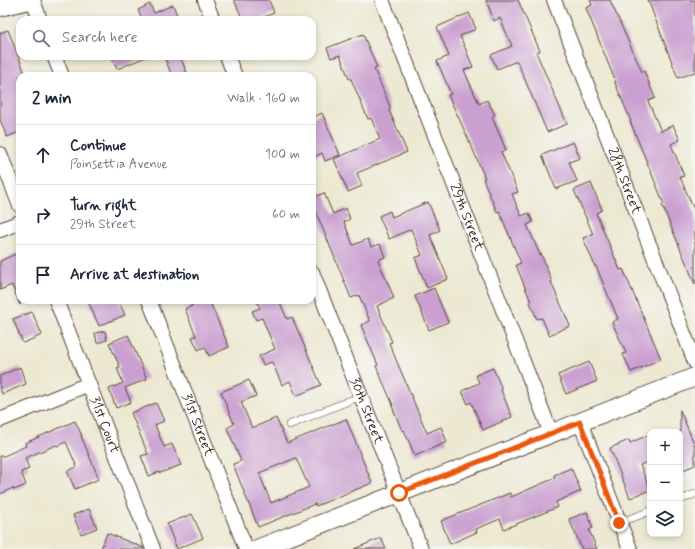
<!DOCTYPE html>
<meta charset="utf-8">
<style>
body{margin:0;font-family:Mynerve,sans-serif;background:#f2f2f3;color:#1f2937}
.controls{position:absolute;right:12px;bottom:12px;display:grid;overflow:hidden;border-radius:8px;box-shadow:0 2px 6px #0003}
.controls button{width:36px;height:36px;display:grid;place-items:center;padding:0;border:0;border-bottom:1px solid #e0e1e3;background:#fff;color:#1f2937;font:20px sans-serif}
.stop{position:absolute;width:12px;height:12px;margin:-9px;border:3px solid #ea580c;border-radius:50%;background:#fff}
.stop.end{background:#ea580c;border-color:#fff;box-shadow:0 1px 4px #0008}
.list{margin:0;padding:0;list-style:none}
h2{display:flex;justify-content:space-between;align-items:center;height:52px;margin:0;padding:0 16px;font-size:17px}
h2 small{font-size:13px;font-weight:400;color:#747a83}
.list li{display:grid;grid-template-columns:26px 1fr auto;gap:12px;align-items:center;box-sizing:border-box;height:60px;padding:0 16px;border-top:1px solid #e0e1e3}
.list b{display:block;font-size:15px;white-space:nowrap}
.list p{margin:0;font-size:13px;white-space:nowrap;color:#747a83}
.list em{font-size:13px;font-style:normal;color:#747a83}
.icon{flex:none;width:22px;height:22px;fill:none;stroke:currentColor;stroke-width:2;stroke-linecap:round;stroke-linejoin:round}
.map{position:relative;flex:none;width:695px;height:549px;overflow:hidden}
.search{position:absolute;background:#fff;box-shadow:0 2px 6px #0003;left:16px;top:16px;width:300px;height:44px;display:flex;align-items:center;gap:10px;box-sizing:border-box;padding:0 14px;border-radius:12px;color:#747a83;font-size:15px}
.panel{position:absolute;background:#fff;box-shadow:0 2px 6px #0003;left:16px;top:72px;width:300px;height:232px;border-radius:12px}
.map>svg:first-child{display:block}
</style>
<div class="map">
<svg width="695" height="549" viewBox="0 0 695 549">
<rect width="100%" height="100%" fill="#f6f6f2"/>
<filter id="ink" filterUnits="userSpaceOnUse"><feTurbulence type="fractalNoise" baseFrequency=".025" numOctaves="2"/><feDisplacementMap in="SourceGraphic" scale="8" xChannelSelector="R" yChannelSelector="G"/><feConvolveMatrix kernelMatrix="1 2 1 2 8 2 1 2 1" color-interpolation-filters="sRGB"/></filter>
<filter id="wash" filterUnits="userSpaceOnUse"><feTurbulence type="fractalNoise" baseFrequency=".012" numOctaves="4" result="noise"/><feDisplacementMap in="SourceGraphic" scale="16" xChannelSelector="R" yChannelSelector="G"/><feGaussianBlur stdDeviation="0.9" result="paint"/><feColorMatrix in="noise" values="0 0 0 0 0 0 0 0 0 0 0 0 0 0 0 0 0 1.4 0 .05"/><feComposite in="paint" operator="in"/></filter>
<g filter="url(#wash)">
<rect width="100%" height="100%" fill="#ece8d1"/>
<g id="blocks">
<path fill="#caa0d0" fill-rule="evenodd" d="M234,0h35l5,13 -17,7h-14z
M486,0h32l22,51 -4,1 31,72 -20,8 -30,-71 -20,8 -6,-14 21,-9 -12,-28 -6,3z
M590,0h20l32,72 2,-1 11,27 -7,3 13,30 12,-6 7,15 -9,4 13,32 -4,1 15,35v72l-33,-79 2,-1 -34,-83h1l-16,-38h1l-30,-75 6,-3z
M648,0h47v72l-17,6z
M150,4l4,9 19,-8 6,15h-40l3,-1 -4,-9z
M469,13l7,16 -16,7 13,31 -9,3 15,34 8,-4 8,15 -3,2 14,33 -5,2 17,40 -6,2 9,22 8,-3 4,9 -6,3 13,30 1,-1 11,28h-1l19,44 -21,9 -7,-17 -5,1 -7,-17h1l-15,-37 5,-2 -22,-52 -2,1 -14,-33 2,-1 -17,-40 -20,-43 3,-1 -14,-33 12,-5 -12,-29z
M8,30l18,46h-6v56l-13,5 -7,-17v-87z
M363,34l14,34 -3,1 17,40 -2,1 18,42 -50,21 5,13 -14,6 -14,-33 46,-20 -9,-21 -3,1 -17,-40h-2l-9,-24 -9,3 -4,-10z
M111,56h37l-31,13z
M164,56h16l8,20h-16z
M322,113l18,42 -15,6 -3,-8 -10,5v-40z
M573,142l7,16 -11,4 8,19 -21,8 -14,-34z
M591,183l11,27 -6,3 24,57 3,-1 38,90 -30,13 -8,-18 3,-1 -14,-31 6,-3 -22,-53h-1l-12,-28 10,-4 -19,-44z
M324,193l9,21 13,-6 4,11 -6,3 9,23 15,-6 3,8 9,-3 5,13 -7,3 16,38 -17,8 15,36 -3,1 38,90 14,-6 6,15 -32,14 -11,-26 -2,1 -10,-25 1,-1 -17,-39 2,-1 -17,-40 9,-4 -11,-26 -8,3 -39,-96v-4z
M428,202l12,28 -10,5 18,44 -21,9 -12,-30 7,-3 -11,-26 -22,10 -10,-23 11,-5 2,6z
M20,252v53l-8,-20 -12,5v-29z
M434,288l14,34 -19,8 -14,-34z
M95,300h23l7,15 -26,11 -10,-23z
M190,300h19l20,47 -20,9 -4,-9 -7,3 -6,-13 4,-1 -11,-27 7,-3z
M256,300h23l8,19 5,-2 29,68 -25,11 -6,-15 -8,4 -10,-23 -9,3 -4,-9 16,-7 -13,-31 -6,2 -4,-9 8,-3z
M32,312l10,23 -19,8 -10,-24z
M105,331l2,9 -10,3 -2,-10z
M128,335l19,44 -22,9 6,14 -15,6 -7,-19 14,-6 -6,-15 3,-1 -11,-24z
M589,362l8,19 -31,13 -8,-19z
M20,367l6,17 -24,10 -2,-6v-12z
M493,368l9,21 -1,1 11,27 -29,13 -12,-28 -3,2 -6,-13 17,-8 -3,-8z
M249,380l7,16 -15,6 11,26 24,-10 11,25 59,-24 26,64 -56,23 -1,-2 -57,23 -25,-63 8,-3 -14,-33 7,-4 -13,-32zM296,458l13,29 -38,16 -12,-30z
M156,403l8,18 -9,4 9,22 8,-3 9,21 -21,8 -1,-1 -10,4 -8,-20 7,-2 -17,-41z
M680,410l15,36v19l-12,5 -3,-9z
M75,421l7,15h-1l18,43 -24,10 -8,-18 10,-4 -11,-25 -9,4 -1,-1 -31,13 4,11 -8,3 5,13 -12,5 -1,-2 -13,6v-38h4l22,-10 -1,-3z
M650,434v27l-10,4 10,25 -20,8 -20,-50 19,-8 1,3z
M571,468l10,23 -25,11 2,5 -54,22 -4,-10 -24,10 1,3 -27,12 -9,-23 69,-28 1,4 44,-19 -1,-3z
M89,509l8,19 -16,6 -8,-19z
M587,512l6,16 -4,2 8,19h-15l-13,-30z
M192,514l11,24 -26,11 -10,-25z
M107,533l37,15v1h-43z
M381,538l5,11h-32z"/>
</g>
</g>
<g filter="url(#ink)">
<use href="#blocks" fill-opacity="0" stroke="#564639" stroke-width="1"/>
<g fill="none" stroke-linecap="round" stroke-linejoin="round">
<g stroke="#564639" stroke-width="8">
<path id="service" d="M289,425l72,-29
M680,500l15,-6
M619,523l31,-12"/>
</g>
<g stroke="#564639" stroke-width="16">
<g id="minor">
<path d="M33,0l7,20"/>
<path d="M205,0l8,20"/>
<path id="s1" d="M382,0l169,433"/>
<path id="s2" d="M554,0l141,362"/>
<path d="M54,56l8,20"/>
<path d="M227,56l8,20"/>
<path d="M0,154l20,52"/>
<path d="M0,230l20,-8"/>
<path id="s3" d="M312,272l109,277"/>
<path id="s4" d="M56,300l97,249"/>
<path id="s5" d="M149,300l97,249"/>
<path d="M0,420l89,-36"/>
<path d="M580,422l50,127"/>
</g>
</g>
<g stroke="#564639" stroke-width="20">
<path id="tertiary" d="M0,7l29,-7
M257,549l438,-172"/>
</g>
<use href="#service" stroke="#fff" stroke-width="7"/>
<use href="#minor" stroke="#fff" stroke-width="14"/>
<use href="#tertiary" stroke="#fff" stroke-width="18"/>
</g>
</g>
<g fill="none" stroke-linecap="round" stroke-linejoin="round" filter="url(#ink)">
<path stroke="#ea580c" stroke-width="5" d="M399,493l181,-71 39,101"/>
</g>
<g text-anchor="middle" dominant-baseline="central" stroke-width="3" stroke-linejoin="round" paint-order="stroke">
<g font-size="14" fill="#3b2a1e" stroke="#f6f6f2">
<text stroke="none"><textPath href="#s2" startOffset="194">28th Street</textPath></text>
<text stroke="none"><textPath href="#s1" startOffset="233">29th Street</textPath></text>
<text stroke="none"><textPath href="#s3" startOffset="149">30th Street</textPath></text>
<text stroke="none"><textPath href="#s4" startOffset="134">31st Court</textPath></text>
<text stroke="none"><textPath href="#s5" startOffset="134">31st Street</textPath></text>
</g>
</g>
</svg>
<div class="controls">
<button>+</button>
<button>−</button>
<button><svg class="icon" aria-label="layers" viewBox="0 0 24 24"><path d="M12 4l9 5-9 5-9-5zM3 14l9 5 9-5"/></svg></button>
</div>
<div class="stop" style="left:399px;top:493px"></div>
<div class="stop end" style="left:619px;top:523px"></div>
<div class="search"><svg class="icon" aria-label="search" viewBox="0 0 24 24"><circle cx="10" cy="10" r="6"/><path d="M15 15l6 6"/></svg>Search here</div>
<section class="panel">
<h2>2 min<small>Walk · 160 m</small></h2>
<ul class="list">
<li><svg class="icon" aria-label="ahead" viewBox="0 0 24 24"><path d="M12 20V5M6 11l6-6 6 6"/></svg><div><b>Continue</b><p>Poinsettia Avenue</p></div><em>100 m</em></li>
<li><svg class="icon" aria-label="right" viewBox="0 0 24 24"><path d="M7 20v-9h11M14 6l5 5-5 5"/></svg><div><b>Turn right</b><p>29th Street</p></div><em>60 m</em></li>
<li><svg class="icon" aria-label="arrive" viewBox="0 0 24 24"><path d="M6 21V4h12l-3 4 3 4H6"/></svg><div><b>Arrive at destination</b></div></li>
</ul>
</section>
</div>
